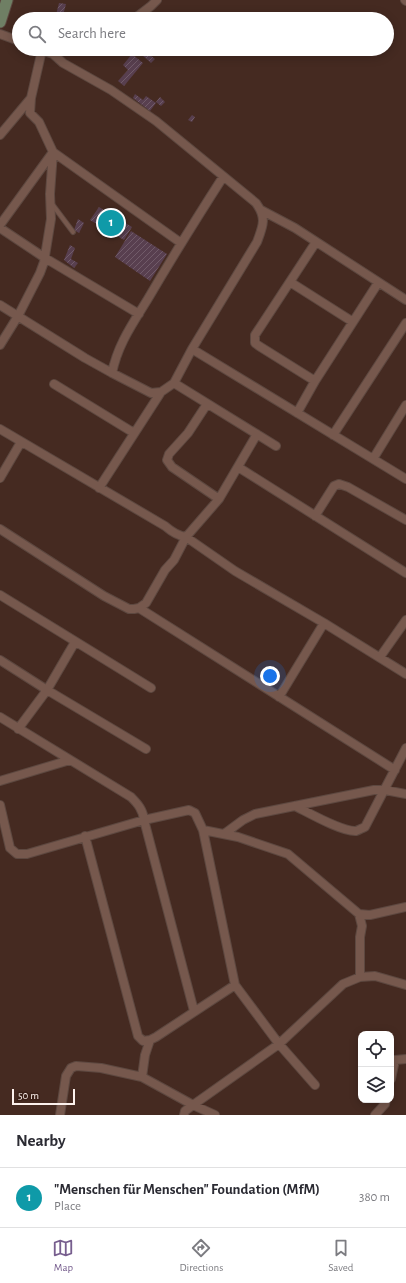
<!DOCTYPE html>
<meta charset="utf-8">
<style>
body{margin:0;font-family:"Alegreya Sans",sans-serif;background:#f2f2f3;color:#2b2b33}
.controls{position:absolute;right:12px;bottom:12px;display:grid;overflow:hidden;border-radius:8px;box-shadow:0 2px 10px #0003}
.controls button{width:36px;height:36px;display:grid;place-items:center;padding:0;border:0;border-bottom:1px solid #e1e1e2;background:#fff;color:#2b2b33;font:20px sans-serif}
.scale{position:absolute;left:12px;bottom:10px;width:63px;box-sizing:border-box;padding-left:4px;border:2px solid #fdf2ee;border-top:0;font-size:11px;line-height:14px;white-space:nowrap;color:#fdf2ee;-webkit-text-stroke:3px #3a2017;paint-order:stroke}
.you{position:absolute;left:270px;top:676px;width:14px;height:14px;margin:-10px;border:3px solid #fff;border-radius:50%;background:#1a73e8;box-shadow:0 0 0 6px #1a73e833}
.badge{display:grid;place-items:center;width:26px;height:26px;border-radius:50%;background:#775e8e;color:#fff;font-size:13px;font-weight:700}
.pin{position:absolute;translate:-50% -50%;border:2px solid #fff;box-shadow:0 1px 4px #0006}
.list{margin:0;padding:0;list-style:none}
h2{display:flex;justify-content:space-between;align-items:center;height:52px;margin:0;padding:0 16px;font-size:17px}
h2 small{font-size:13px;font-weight:400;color:#7c7c81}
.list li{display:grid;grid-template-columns:26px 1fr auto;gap:12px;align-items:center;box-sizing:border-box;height:60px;padding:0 16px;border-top:1px solid #e1e1e2}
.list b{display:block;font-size:15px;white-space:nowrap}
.list p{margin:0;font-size:13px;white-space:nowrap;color:#7c7c81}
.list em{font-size:13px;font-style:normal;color:#7c7c81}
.icon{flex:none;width:22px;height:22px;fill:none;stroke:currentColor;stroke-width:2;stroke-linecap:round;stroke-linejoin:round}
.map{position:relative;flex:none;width:406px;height:1115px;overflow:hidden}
.search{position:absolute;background:#fff;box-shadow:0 2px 10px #0003;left:12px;right:12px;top:12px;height:44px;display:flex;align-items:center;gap:10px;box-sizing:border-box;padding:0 14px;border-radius:22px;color:#7c7c81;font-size:15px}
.sheet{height:112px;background:#fff}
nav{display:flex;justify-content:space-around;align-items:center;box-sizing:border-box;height:56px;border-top:1px solid #e1e1e2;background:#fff;font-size:11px;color:#7c7c81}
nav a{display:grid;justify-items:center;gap:2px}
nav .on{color:#775e8e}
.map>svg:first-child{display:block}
</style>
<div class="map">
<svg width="406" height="1115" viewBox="0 0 406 1115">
<defs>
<pattern id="building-hatch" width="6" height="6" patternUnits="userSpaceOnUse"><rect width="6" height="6" fill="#583f4f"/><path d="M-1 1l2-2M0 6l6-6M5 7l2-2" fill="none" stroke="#715b69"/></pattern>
</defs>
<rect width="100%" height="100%" fill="#452a21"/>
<path fill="url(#building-hatch)" d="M59,3l7,1 -4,15h-7z
M145,51l10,8 -4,4 -9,-8z
M132,54l11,9 -19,23 -6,-5 10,-11 -5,-5z
M135,94l8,6 3,-4 10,7 -6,8 -17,-13z
M160,97l5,5 -4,4 -5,-4z
M192,115l3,2 -3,5 -4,-2z
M99,207l33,20 -8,13 -34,-20z
M78,219l6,4 -5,10 -5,-3z
M131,231l36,23 -17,27 -35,-24z
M70,245l5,3 -4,11 7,4 -4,5 -10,-8z"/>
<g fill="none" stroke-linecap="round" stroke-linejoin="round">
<g stroke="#5d4840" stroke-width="6">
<path id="lane" d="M52,204l21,28"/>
</g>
<g stroke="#5d4840" stroke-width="10">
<path id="street" d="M405,0l1,1
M134,19l17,-13 6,-6
M0,34l19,7
M38,49l15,5 16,-5
M53,54l10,9 48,27 45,31 100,82c11,15 7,23 1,39l-65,107 -18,34
M0,135l31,-37
M261,210l34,18 111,72
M0,225l53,-73 128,91
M0,228l45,30 94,56
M290,282l63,40
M0,305l85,53 27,15 39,20 10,-1 13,-9 102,63
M0,345l18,-29 22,-43 4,-11 7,-43 -1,-25 3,-42 -14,-30 -9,-9 1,-15 11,-48
M192,349l214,130
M112,373c6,-30 22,-51 37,-76 24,-41 49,-81 74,-120
M315,381l-56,-35 -4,-3v-8l61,-93
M54,384l80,49
M207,404l-19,29 -19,21 -2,6 5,7 47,32
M297,413l18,-32 63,-98
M0,429l165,97c7,6 13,10 21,11l49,34 89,52 82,51
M333,435l73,-112
M373,459l33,-54
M238,467l168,106
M0,478l21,-36
M99,488l62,-96
M315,516l19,-30 5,-2 9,3 58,33
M0,529l104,67 25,13h5l5,-1 7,-5 19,-33 9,-10 12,-23 33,-38 38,-65
M0,595l151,93
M139,608l256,162
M75,642l-28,48 99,59
M380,657l26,-37
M0,660l47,30 -29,39
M279,697l45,-74
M0,717l131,80c7,7 12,13 13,23l50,191
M0,781l70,-21
M0,805l10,43 7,6h10l117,-34 45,-10 6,3 8,17 32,155 44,59 36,41
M295,806c14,7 47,26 61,25 3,-1 6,-3 9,-4l41,-79
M203,830l35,7 50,17 71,60 11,1 36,-8
M224,834l19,-14 12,-6 119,-24h11l21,4
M85,836l53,200 5,5 7,-1 6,-3 79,-52
M359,914l3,12 -2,11v40
M142,1077l3,-22 5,-15
M391,1079l4,-19 11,-1
M60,1115l6,-39 5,-8 5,-2 25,2 41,9 51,28 22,10
M184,1115l1,-4 8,-6 86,-61 64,-60 17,-7 15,-1 31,9
M375,1115l10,-11 1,-4"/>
</g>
<g stroke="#5d4840" stroke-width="13">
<path id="secondary" d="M0,22l7,-22"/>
</g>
<use href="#lane" stroke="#76584d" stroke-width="4"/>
<use href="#street" stroke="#76584d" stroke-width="8"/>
<use href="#secondary" stroke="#6f7f64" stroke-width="11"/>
</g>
</svg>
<div class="controls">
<button><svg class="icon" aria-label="locate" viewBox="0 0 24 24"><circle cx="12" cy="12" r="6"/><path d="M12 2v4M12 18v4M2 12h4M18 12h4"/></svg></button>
<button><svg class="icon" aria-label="layers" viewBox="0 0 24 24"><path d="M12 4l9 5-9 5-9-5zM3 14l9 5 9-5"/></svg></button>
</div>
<div class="scale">50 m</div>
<div class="you"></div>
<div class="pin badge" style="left:111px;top:223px;background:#0f9aa8">1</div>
<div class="search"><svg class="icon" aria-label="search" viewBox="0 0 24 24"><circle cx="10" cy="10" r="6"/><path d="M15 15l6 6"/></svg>Search here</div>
</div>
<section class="sheet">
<h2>Nearby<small></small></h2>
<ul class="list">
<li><span class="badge" style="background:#0f9aa8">1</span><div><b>&quot;Menschen für Menschen&quot; Foundation (MfM)</b><p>Place</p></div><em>380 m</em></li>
</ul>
</section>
<nav>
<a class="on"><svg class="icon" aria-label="map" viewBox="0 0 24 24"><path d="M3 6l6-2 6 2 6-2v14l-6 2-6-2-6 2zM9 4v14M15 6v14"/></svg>Map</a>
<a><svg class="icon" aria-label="directions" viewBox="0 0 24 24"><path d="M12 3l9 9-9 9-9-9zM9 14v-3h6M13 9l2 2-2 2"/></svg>Directions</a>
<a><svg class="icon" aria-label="saved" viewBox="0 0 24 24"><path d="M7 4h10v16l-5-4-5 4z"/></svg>Saved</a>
</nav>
